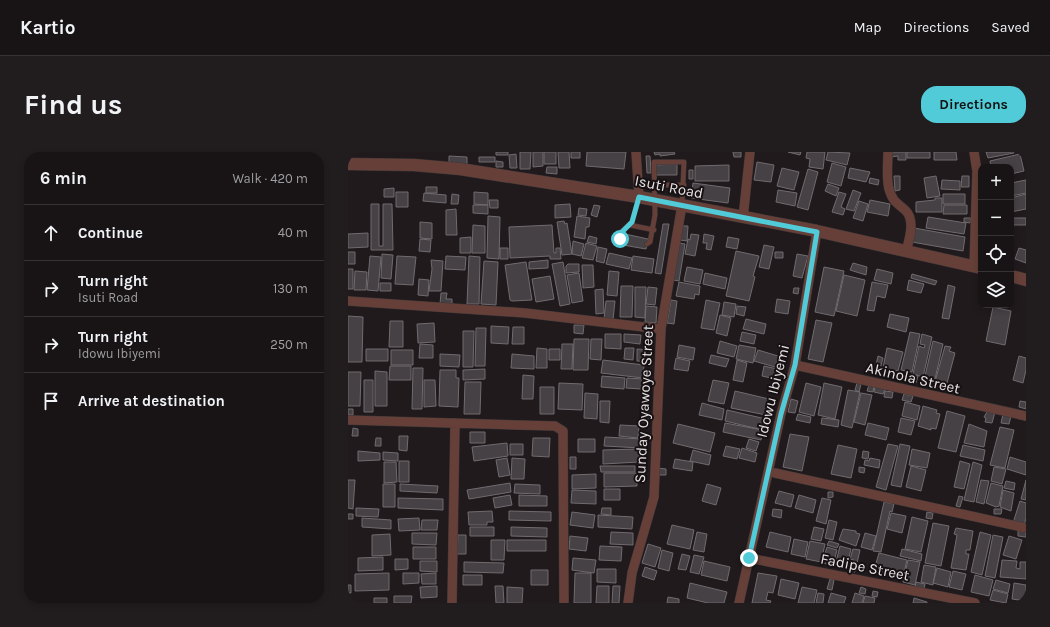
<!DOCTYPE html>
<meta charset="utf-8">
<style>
body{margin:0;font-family:Karla,sans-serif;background:#211d1e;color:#f1f3f6}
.controls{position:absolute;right:12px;top:12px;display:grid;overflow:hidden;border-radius:8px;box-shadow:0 2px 6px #0003}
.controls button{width:36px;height:36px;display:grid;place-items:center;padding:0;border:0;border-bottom:1px solid #363334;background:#181415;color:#f1f3f6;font:20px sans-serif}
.stop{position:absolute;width:12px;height:12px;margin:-9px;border:3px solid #52cbd9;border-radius:50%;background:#fff}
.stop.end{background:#52cbd9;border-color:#fff;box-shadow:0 1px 4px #0008}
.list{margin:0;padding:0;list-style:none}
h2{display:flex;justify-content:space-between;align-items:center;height:52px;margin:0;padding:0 16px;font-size:17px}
h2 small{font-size:13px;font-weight:400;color:#9f9ea0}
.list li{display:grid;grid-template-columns:26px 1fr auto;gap:12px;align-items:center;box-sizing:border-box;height:56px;padding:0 16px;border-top:1px solid #363334}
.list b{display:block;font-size:15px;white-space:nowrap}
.list p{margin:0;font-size:13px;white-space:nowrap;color:#9f9ea0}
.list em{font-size:13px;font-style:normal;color:#9f9ea0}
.icon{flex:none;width:22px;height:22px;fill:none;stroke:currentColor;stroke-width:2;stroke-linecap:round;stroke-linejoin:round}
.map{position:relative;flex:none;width:678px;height:451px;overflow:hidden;border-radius:16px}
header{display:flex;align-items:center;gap:24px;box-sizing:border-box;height:56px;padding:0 20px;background:#181415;border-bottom:1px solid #363334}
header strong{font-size:19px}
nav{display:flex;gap:22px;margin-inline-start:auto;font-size:14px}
.intro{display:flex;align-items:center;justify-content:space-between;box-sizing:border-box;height:96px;padding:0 24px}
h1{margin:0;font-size:28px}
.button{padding:10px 18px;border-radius:16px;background:#52cbd9;color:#111;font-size:14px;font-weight:700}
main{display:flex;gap:24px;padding:0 24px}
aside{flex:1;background:#181415;border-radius:16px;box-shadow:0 2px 6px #0003}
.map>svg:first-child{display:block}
</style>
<header>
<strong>Kartio</strong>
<nav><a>Map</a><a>Directions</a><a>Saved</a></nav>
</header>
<div class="intro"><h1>Find us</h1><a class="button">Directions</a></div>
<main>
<aside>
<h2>6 min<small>Walk · 420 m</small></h2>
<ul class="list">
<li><svg class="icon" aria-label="ahead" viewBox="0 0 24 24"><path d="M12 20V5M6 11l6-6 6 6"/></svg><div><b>Continue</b></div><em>40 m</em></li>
<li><svg class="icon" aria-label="right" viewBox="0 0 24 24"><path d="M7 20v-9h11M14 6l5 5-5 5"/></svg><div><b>Turn right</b><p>Isuti Road</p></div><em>130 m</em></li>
<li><svg class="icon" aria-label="right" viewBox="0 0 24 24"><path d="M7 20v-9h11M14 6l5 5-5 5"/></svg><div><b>Turn right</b><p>Idowu Ibiyemi</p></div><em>250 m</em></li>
<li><svg class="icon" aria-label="arrive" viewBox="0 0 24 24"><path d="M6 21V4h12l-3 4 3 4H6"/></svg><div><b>Arrive at destination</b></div></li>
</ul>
</aside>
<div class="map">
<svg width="678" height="451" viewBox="0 0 678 451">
<rect width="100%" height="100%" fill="#201a1c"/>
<path fill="#464145" stroke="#706b6f" d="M148,0h12v3h-12z
M172,0h11l-1,17h-10z
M185,0h10v14l-10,1z
M196,0h12v12h-12z
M210,0h11l1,16h-11z
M223,0h9v6h-9z
M239,0h39l-2,17 -38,-3z
M306,0h20l1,2 -15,2v-2l-5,1z
M385,0h8v5h-7z
M440,0h13l-1,3z
M459,0h18l-2,17 -14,-2 1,-8 -4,-1z
M480,0l22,1 -3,12 -21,-5z
M543,0h15v8h-8v-4l-7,1z
M559,0h23v6h-23z
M586,0h22l1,8h-23z
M638,0h28v1l-26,5z
M168,2l1,14h-7l-1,-13z
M672,2l4,17 -13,3v-7h-20l-1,-6z
M101,4l18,1v8l-18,-1z
M298,4h4l1,17h-4z
M131,5h16v5h-16z
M148,9l7,1v5h-7z
M409,10l17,3 -3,17 -17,-2z
M484,11l14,4 -5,19 -14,-4z
M329,12v11h-23v-10z
M381,13v16h-34v-15z
M199,15h10v7l-11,-1z
M434,16l17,4 -5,18 -17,-4z
M502,16l20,4 -4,10 -18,-4z
M460,17l10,3 -10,38 -11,-3z
M341,18h4v9h-4z
M546,24h6v14l-5,1z
M588,24l4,20 -13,2 -3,-20z
M614,24h7v11h-8z
M522,26l9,2 -1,5 -9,-2z
M594,28l18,1v9l-19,-1z
M678,28v13l-15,3v-13z
M345,31l37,5 -2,15 -37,-5z
M480,32l11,4 -3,8 -11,-5z
M78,35h11v6h-11z
M46,36v9h-10v-8z
M430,38l19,3 -2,13 -19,-4z
M505,38l8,3 -7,18 -8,-2z
M48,40h12v15h-12z
M126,40l14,1v12l-14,-1z
M491,40l7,2 -5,13 4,2 -2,6 -11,-3z
M76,41l22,2v8l-23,-2z
M104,42l7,1 -1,9h-7z
M595,42h22v10h-22z
M678,42v15l-15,3v-14z
M587,46h7v14h-26v-10l19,-2z
M141,48h9v8h-8z
M522,48l20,4 -2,12 -21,-4z
M511,49l9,3 -5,17 -10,-3z
M23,52h8v42h4v-42h9l1,46h-22z
M222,52l1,13 -16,1v-13z
M125,53h15v9l-15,-1z
M246,53l6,1 -3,11 -6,-2z
M596,53h23v9h-24z
M231,56l8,1 -1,7 -8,-1z
M108,57l1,26h-11v-25z
M140,64l12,1 -1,42 -12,-1z
M229,64l13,2 -1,9h-3l-1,12 -11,-2z
M580,65l38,6 -2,11 -38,-6z
M616,66h7l-1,5 -6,-1z
M663,66h15v7h-15z
M216,69l1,3 2,-1 5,31 -10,1 -5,-33z
M72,70l12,1v16l-12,-1z
M315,72h6l-8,50 -6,-1z
M125,73l12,1v27h-13z
M204,73l2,28h2v-5h4l1,11h-11v-3l-40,2 -1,-31z
M334,74h6l-1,15 -7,-1z
M566,76l51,9 -2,14 -51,-9z
M20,81v14l-20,1v-14z
M277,82l23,5 -2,10 -23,-4z
M343,82l8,1 -4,21 -10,-2 3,-15 2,1z
M356,82l10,2 -3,14 -5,-1 1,-6h-4z
M241,84l8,2 -1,6 -9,-2z
M123,85v16h-11v-15z
M380,85l11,2 -2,10 -11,-2z
M72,87l11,1 -1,12 -11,-1z
M225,89l11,3 -3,12 -9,-2z
M238,91l11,3 -4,14 -11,-2z
M331,91l6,1 -6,37 -6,-1z
M416,93l10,2 -5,22 -10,-2z
M250,95l9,2 -3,14 -8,-2z
M152,96h8v11h-8z
M671,96l7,2v13l-11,-4z
M388,99l23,5 -6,20 2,1 -6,24 -23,-5z
M0,100h7v12h-7z
M427,100h8v6h-8z
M261,101l23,5 -3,11 -23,-5z
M34,102l11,1 -2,24 -10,-1z
M449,102l11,2 -6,22 -9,-2z
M22,104l11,1 -3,34 -11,-1z
M49,104l19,1 -3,28 -18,-1z
M98,104l20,1 -1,13 -20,-1z
M121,104l11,1 -1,47h-12z
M285,104l21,3 -2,14 -21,-3z
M83,108l12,1 -2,30h-12l3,-22z
M200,108v8l-19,1v-7z
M136,109l14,1 -2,43 -15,-1z
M178,110l6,38 -20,1 -2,-1 -5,-35z
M215,110l7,42 -10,2 -8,-42z
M505,111l14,4 -1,8 -16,-5z
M220,112h11v8l-13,1v-7z
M234,113h11l1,22 -11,1z
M339,115l16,3 -3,14 -16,-3z
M476,115l20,4 -10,45 -19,-4z
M0,117h5v20h-5z
M529,117l16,4 -2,11 -17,-4z
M7,119l12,1 -1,18h-12z
M261,119l10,1 -2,24 -10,-1z
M231,121l4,28 -11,2 -5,-28z
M357,121l22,5 -2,11 -22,-5z
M564,122l25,7 -2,4 -24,-7z
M496,123l21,5 -8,36 -21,-5z
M202,124l4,23 -18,3 -4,-23z
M71,127l10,1 -1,16 -10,-1z
M561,128l15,4 -3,9 -14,-3z
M331,130l21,4 -1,9 -4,-1 -1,5 -18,-3z
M524,130l16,3 -3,13 -8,-2 -3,15 -7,-1z
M32,131h11v8h-11z
M600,133l7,2 -6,32 -7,-1z
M273,134h12l-1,31h-12z
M287,135h11l-1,31 -10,-1z
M300,135l9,1 -2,17 -9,-1z
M446,136h5l-1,6 -5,-1z
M255,137l1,24 -8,1 -1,-24z
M93,141h6l-1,6h6v5h-12z
M429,147l13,2 -2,13 -13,-2z
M323,148l6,1 -3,23 -7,-1z
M358,148l14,3 -6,27 -13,-2z
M258,149h9l-2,19 -9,-1z
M376,150l12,2 -2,13 -12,-2z
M298,154l11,1 -1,16 -11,-1z
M389,154l9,1 -2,9 -8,-2z
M645,155l18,4 -6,34 -19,-4z
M542,162l19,4 -3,14 -19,-5z
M372,163l11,3 -4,18 -11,-3z
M0,164l15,1 -1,45h-14z
M398,167l20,5 -2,10 -21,-5z
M468,168l16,3 -9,39 -15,-3z
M42,169h13v26h-14z
M86,171l1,19 -17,1 -1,-19z
M226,173h10l-1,9 -9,-1z
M143,174l18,1 -1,17 -17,-1z
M165,175h11v17h-12z
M128,176h10l-1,38h-10z
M115,179h11l-1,36h-10z
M394,180l14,3 -2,9 -14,-3z
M562,180l10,2 -8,38 -11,-2z
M257,182h16v15l-16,-1z
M276,182l17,1 -1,9 -16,-2z
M574,182l10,3 -9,40 -10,-3 6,-28 5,2 1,-3 -5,-1z
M226,187h15l-1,31h-15z
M243,187h11l-1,21 -11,-1z
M372,189l17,5 -3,11 -17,-4z
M585,189l10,3 -8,35 -10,-3z
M72,192l13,1v13h-14z
M214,192h11l-1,25h-11z
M331,193l16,3 -2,12 -16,-3z
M391,193l17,3 -3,15 -17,-4z
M597,194l6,1 -2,4 6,2 -8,30 -6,-1 -1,5 -6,-2z
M189,196l10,1v19h-11z
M277,196h9l-1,12 -9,-1z
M539,196l16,4 -5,19 -15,-3z
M18,197h22v12h-22z
M201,197h11v11h-11z
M289,197l12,1 -1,12 -11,-1z
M43,198h22v15h-22z
M410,198l20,6 -3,11 -21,-6z
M92,202l20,1 -1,12 -19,-1z
M164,202l22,2v13l-23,-1z
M363,203l18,4 -3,8 -17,-4z
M530,204l5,2 -2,8 -5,-1z
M671,204l7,2v12l-3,13 -10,-3z
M328,206l14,3 -2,10 -14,-2z
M255,208l41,5 -1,13 -42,-5z
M389,208l10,3 -4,19 -10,-2z
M42,214h21v14h-22z
M416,214l13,3 -2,10 -13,-3z
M65,216h10l-1,41h-10z
M137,217v10l-22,1v-10z
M92,218h16v8h3l-1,29 -19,-1z
M27,219l12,1v34h-12z
M0,220h13l-1,34h-12z
M563,222l7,2 -2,7 -6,-2z
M175,223l11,1 -1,23h-11z
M254,224l23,2 -1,11 -23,-2z
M279,226l15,1 -1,10 -15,-1z
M575,226l5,1 -1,7 -5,-1z
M16,228h9v32h-9z
M76,228h11l1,26 -12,1z
M365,228l16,3 -5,21 -16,-3z
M117,230h16l-1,32h-16z
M211,231l24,1 -1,26 -24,-1z
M458,231l15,4 -7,29 -15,-4z
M476,231l18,4 -7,32 -17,-4z
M509,231l4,1 -2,8 -4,-2z
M593,231l7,2 -2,6 -6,-2z
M521,233l5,1 -1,6 -6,-1z
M527,234l10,3 -2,5 -9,-2z
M192,235h14v27h-14z
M500,238l12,2 -8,36 -11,-3z
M387,239l34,8 -3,16 -35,-7z
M537,239l8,1 -1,6 -8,-1z
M237,241l13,1 -1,25 -13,-1z
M513,241l11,2 -7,30 -11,-3z
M556,242l9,2 -2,6 -9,-2z
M443,247l7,2 -3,12 -7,-1z
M252,249h10l-1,22 -9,-1z
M672,249l6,1v7l-7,-2z
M557,250l15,4 -3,14 -15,-4z
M354,251l22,6 -2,11 -23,-5z
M575,254l14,4 -1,3 4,1 -4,15 -5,-1v2l-13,-4z
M0,257h5v6h-5z
M294,257h7l-1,13h-6z
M379,258l39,9 -3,11 -38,-9z
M640,258l7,2 -3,11 -7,-1 1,-4 -2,-1z
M599,259l18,5 -9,36 -18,-4z
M450,262l13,3 -1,6 -14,-3z
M655,262l8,2 -2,8 -8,-1z
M474,266l17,2 -1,7 -17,-3z
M553,266l14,3 -4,14 -13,-3z
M377,271l38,7 -2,10 -38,-8z
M520,271l21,5 -3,12 -21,-5z
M330,272l37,9 -5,19 -37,-9z
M621,272l18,7 -3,16 -20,-4z
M272,273l19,1 -1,12 -19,-2z
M652,275l14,3 -9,38 -15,-3z
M5,276l5,1v7h-6z
M122,280h15v11h-15z
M442,282l19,3 -7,34 -19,-4z
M51,284h9l-1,15 -8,-1z
M257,285l37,2 -1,9 -37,-2z
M28,286h5v8h-6z
M185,286h17l-1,19 -17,-1z
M230,287h17v13h-17z
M401,287l10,3 -3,9 -10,-3z
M159,291l1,13 -34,5 -2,-14z
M162,292h13v11h-13z
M540,292l10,2 -12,44 -10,-3z
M552,292l10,2 -9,41 -10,-2z
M490,293l19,4 -6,29 -20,-4z
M615,293l22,5 -2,11 -23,-5z
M378,294l14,3 -3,10 -14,-3z
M394,296l15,5 -2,9 -16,-4z
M290,297l1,13 -36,2v-14z
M564,297l18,4 -3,15 -18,-3z
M345,298l18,5 -2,10 -19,-4z
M10,299l22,2v7l-22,1z
M515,299l6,1 -1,7 -6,-1z
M35,300l15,1v8l-15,-1z
M222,305h6v12h-6z
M662,305l16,5v13l-19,-6z
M159,306l3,17 -11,2 -3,-17z
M164,306l13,1 -1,20h-13z
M522,306l10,2 -1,8 -15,-3 1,-5 4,1z
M327,307l18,3 -1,9 -19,-3z
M51,309h10v21h-10z
M612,309l10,3 -6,25 -10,-2z
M36,310h12l1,20 -13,1z
M625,310l9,3 -8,37 -10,-2z
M252,314h35v6h-34z
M563,314l15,4 -5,21 -15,-4z
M511,315l6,1 -1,5 -5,-1z
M646,315l12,2 -4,15 -11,-3z
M310,316l8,1v6h-9z
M256,321h33v13l-33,1z
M248,322v14l-24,1v-14z
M0,328h7l-2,29 -5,-1z
M633,328l8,1 -5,23 -8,-2z
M678,328v20l-5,-1z
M658,329l9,2 -1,7 -10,-2z
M162,331l1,9 -42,7 -2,-9z
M643,331l12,3 -4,20 -3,1 -10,-4z
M35,332h12v23h-12z
M52,332l38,2 -1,7 -37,-2z
M167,332l25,1v9l-26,-1z
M359,332l14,4 -5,17 -14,-4z
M256,337h16v11h-16z
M224,338l24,1v13l-25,-1z
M655,338l11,3 -3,18 -11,-4z
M431,339l15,4 -3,12 -16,-4z
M480,340h5v5l-5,1z
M162,343l2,10 -17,3 -2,-10z
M171,343l28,1v10h-28z
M451,343l17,5 -3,13 -18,-5z
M611,344l4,1 -3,10 -4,-1z
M50,346l45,1v11l-45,-2z
M474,346l9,2 -5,24 -10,-3z
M672,349l6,2v15l-2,8 -11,-3z
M536,350l10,2 -2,8 -2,-1 -9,41 -8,-1z
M8,356l23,1 -1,8 -22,-1z
M254,356h9v7l-10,-1z
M425,357l9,1 -1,8 -9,-2z
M646,357h8l-1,5h-7z
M144,359l1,11h-6v3h-18l-1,-13z
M161,359l42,1v9l-42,-1z
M224,360l23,3 -2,13 -23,-3z
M579,360l6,1 -1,6 -6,-1z
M543,361l15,3 -4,17 -15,-4z
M0,362h5v5h-5z
M250,363l35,2 -1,12 -34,-2z
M564,365l16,4 -7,31 -16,-3z
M14,366l29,2v9l-29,-2z
M71,366l1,12 -21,1 -1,-12z
M74,368h16l-1,10h-16z
M481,368l8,2 -4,18 -8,-2z
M585,371l16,3 -8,40 -16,-3z
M324,373l22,5 -4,19 -23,-5z
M122,375h24v9h-24z
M163,375l36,1v9l-36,-1z
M466,375l10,2 -3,12 -10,-2z
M608,376l17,3 -3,19h-4v4h3l-3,16 -15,-2 6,-33 -3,-1z
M495,377l13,2v2l4,1 -4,12 -17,-6z
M670,379l8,1v5l-8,-1z
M263,380l22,1v12l-23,-1z
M349,380l10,2 -3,18 -11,-2z
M422,380l21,5 -3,15 -22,-5z
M632,380l11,3 -9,40 -11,-3z
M64,381h25l-1,12 -24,-1z
M517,381l11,3 -4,14 -11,-3z
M42,382l1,21 -19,1v-21z
M110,383h8v19h-9z
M645,383l10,2 -8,41 -10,-2z
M222,384l18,2 -2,13 -17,-2z
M661,384l13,4 -6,19 -13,-4z
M446,387l14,3 -3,15 -14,-3z
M143,388h14l-1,20h-13z
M159,388h39v11h-39z
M462,389l15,3 -4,18 -15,-3z
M481,389l10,3 -2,4 -10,-3z
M300,392l13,4 -6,19 -13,-4z
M252,394l22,1 -1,14 -22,-1z
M492,394l11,3 -5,20 -11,-3z
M65,395h23v12h-23z
M479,395l10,3 -4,15 -11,-2z
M505,397l7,1 -5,22 -7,-2 2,-9 4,1v-2l-4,-1z
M554,397l20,5 -1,7 -21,-5z
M314,398l11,3 -4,18 -11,-3z
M531,401l28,7 -4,17 -29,-7z
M334,402l8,2 -4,14 -8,-1z
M346,403l10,2 -5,17 -9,-2z
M35,405v13l-25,1v-13z
M225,406l23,2 -2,13 -22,-3z
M47,407h13v10l-13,1z
M560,408l12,2 -5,23 -12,-3z
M654,408l15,1 -1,7 4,1v-7h6v17l-26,-2z
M72,409h17v11l-17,-1z
M356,409l26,6 -3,14 -26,-6z
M116,410l40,1 -1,10 -39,-1z
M576,413l12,2 -3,18 -12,-3z
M297,415l12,4 -3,9 -12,-4z
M589,416l14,4 -3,15 -15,-4z
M249,417h19v14l-19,-1z
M183,418h17v15h-17z
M605,419l13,3 -4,16 -13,-3z
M41,421v17l-34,1v-17z
M55,421h16v10l-16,1z
M88,421v11h-14l-1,-10z
M227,421h16v30h-17z
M410,421l19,3 -4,17 -5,-1 -2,8 5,1 -1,2h-18z
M115,423h19v10h-19z
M627,423l18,5 -4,16 -18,-4z
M433,427l18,4 -4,16 -17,-4z
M482,427l4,1 -2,10 -5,-1z
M648,428l14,4 -2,9 -15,-4z
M568,430l9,2 -1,5 -9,-2z
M342,431l37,9 -3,11h-16l-21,-5z
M666,431l12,2v16l-14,-2z
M0,433h3v8h-3z
M89,434v11l-16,1 -1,-11z
M147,434h8l1,17h-8z
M249,434h12v17h-13z
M265,434h7l-1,17h-7z
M159,435l16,1 -1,15h-15z
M454,435l15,3 -3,13h-16z
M513,435l5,2 -1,5 -6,-1z
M645,438l15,4 -2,9 -16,-3z
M525,439l5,1 -1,5 -5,-1z
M470,441l6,1 -1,9h-7z
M483,441l15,4 -2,6h-16z
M507,441l9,3 -2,7h-10z
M46,444h18l-1,7h-17z
M517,444l10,2 -1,5h-11z
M320,445l11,2v4h-12z
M26,446h13v5h-13z
M566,446l13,4v1h-14z"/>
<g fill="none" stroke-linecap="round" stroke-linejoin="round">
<g stroke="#3c3638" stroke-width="5.5">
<path id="service" d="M306,33h30
M282,73l24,5
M276,88l-4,-1 -1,-5 13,-12 7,-25
M299,92l3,-2 5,-27 -1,-53h30l-2,43"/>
</g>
<g stroke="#3c3638" stroke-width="10">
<path id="minor" d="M288,0l3,45
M540,0c0,11 -2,26 1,37 4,13 7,13 16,21 11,10 4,30 1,42
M395,66l7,-66
M626,114l3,-95 -3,-19
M0,149l177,12 136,16
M447,213l231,51
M0,268l207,6 8,5 1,172
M427,321l251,55
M401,406l226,45
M104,451l3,-180
M280,451l4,-30 22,-76 7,-168 21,-124
M391,451l42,-189 14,-49 22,-134"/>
</g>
<g stroke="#3c3638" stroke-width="13">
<path id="tertiary" d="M0,12l66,1 46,4 179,28 178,34 164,37
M663,124l15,4"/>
</g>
<use href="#service" stroke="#664038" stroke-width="4.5"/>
<use href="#minor" stroke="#664038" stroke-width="9"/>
<use href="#tertiary" stroke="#664038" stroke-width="12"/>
</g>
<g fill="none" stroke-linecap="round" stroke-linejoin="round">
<path stroke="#52cbd9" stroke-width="5" d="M272,87v-5l12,-12 7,-25 178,35 -22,133 -14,49 -32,144"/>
</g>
<g text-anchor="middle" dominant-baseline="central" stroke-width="4" stroke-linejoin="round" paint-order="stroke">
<g font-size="15" fill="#e7e3e4" stroke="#171113">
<text transform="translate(321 35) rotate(11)">Isuti Road</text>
<text transform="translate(565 226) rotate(13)">Akinola Street</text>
<text transform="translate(425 239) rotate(-76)">Idowu Ibiyemi</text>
<text transform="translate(296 252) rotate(-87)">Sunday Oyawoye Street</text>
<text transform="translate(517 415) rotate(11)">Fadipe Street</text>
</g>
</g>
</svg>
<div class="controls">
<button>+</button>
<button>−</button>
<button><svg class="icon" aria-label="locate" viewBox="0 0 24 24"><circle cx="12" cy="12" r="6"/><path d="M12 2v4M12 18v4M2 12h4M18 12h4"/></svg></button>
<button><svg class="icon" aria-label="layers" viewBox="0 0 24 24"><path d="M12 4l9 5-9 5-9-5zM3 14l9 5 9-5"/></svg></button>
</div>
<div class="stop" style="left:272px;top:87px"></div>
<div class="stop end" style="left:401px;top:406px"></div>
</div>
</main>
